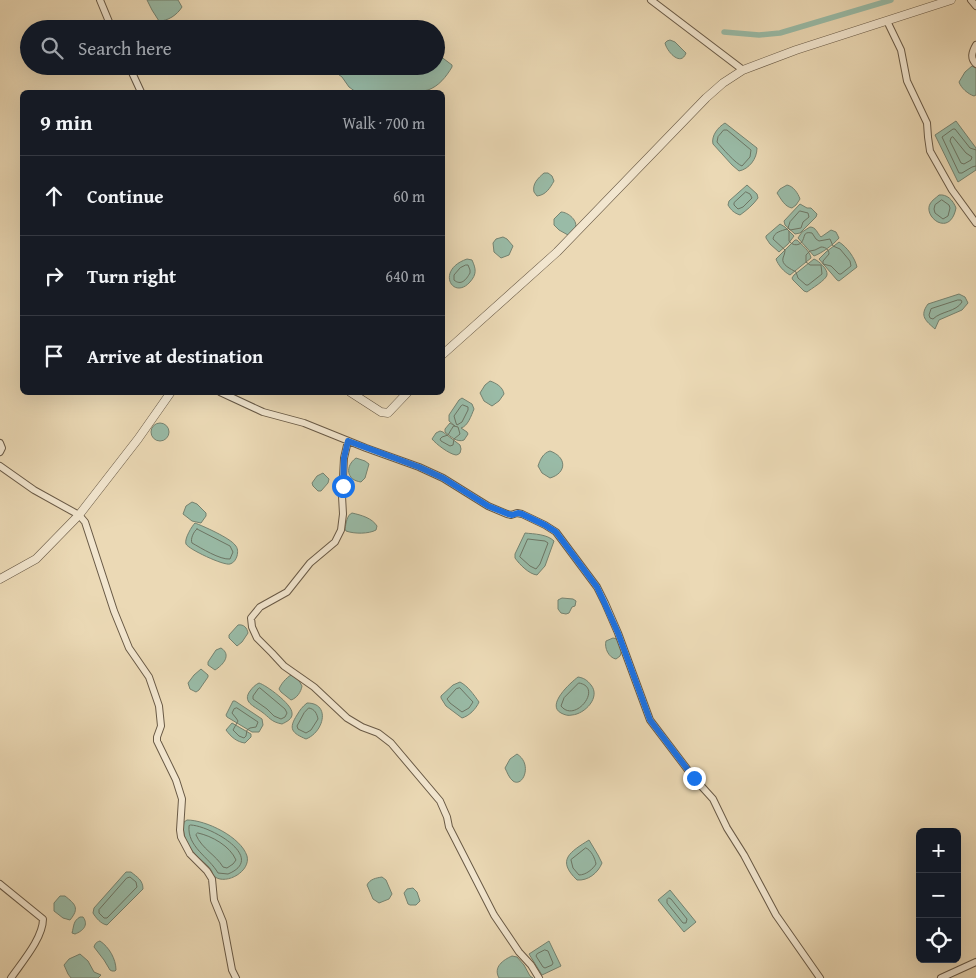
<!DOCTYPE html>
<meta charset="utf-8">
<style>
body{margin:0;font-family:"Gentium Book Plus",serif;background:#20242c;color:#f1f3f6}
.controls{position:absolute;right:15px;bottom:15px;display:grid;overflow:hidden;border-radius:8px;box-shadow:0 5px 20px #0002}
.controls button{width:45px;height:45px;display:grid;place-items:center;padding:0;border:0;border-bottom:1px solid #363941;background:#171b24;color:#f1f3f6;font:25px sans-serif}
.stop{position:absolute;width:15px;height:15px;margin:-11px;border:4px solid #1a73e8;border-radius:50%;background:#fff}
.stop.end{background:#1a73e8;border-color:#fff;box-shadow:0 1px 5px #0008}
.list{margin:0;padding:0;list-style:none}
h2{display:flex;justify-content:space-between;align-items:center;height:65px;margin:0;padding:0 20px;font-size:21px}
h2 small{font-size:16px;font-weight:400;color:#9ea1a6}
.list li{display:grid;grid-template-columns:32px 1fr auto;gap:15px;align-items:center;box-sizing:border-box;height:80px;padding:0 20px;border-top:1px solid #363941}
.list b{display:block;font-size:19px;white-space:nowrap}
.list em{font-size:16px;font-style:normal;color:#9ea1a6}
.icon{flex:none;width:28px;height:28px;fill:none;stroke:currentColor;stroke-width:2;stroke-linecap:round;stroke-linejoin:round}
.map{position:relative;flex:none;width:976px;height:978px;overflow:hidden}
.search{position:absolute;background:#171b24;box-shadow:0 5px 20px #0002;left:20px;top:20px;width:425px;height:55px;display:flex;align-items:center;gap:12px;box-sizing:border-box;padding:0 18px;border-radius:28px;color:#9ea1a6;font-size:19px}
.panel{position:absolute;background:#171b24;box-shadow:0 5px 20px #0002;left:20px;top:90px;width:425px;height:305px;border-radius:8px}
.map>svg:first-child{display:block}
</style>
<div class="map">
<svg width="976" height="978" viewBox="0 0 976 978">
<rect width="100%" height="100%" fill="#ebd9b5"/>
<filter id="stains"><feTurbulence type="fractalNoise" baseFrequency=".004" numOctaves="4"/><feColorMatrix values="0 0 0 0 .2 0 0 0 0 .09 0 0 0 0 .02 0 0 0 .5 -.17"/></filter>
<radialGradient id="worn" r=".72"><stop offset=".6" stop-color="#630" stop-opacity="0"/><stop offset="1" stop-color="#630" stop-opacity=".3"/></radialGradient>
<path fill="#99bba7" stroke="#758371" d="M147,0h31l4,7c-5,8 -14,14 -23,14l-7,-11z
M670,40l5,2 11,11c-5,14 -19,-1 -21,-10l2,-2z
M436,53l16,12v2c-6,10 -13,19 -24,23 -6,2 -14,0 -21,2h-51l-7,-5 -7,-10 -15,-11h109z
M972,66l4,2v27l-2,1c-6,-2 -13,-8 -15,-14l6,-10z
M956,121l20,27v22l-18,12 -23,-47z
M725,123l32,25c0,11 -8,21 -18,23l-7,-6 -19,-21c-2,-8 5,-17 12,-21z
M544,173h4l4,3 2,5c-4,7 -8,14 -17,15l-3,-4c-2,-8 4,-14 10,-19z
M747,185l10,9 1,4c-5,7 -11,12 -18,17 -6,-2 -9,-5 -12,-10l1,-4z
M787,185c6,1 11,8 13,14l-4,6 -4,3c-7,-1 -11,-9 -15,-15l3,-4z
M939,195c8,-1 14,5 17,13 -6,30 -33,9 -26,-4 2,-4 6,-6 9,-9z
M800,204l7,4h4l6,6 -1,3 -16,16 -5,1 -10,-9 -1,-4z
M561,212c7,0 18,9 14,17 -1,2 -5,5 -7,6l-9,-5 -5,-5v-6z
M780,224l5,3 9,9 -6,8 -9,8 -9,-8 -4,-6v-2z
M810,227c6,0 7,6 11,10l10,-7 5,2 3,6c-6,7 -17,15 -25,18l-16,-18 4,-6z
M503,237l4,2 6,7 -4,9 -8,3 -7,-6 -1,-9 3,-4z
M795,240h2c5,5 13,11 14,18l-21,17c-6,-3 -12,-10 -14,-16z
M839,242c8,5 16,16 18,25l-18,14 -2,-1 -18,-21 7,-7z
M467,259l5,1c4,9 5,14 -2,22 -17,19 -35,-12 -3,-23z
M814,259c5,2 14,10 13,16 -1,5 -16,14 -20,17l-3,-1 -11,-11 -1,-2 2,-3z
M959,294l6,3 3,6 -6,7 -23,10 -4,9c-9,-8 -16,-13 -7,-25z
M490,381c6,2 13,6 14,13l-5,7 -7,5 -8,-5 -4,-8 5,-8z
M462,398l10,6 2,5c-3,7 -6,17 -13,19l6,4 1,2 -4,6c-7,3 -14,-4 -19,-8v-3l5,-6 5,3 -6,-5v-6l10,-15z
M151 432a9 9 0 1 1 18 0a9 9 0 1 1-18 0Z
M440,431l3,1 17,13 1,4 -1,4c-1,1 -3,2 -4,2 -7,-1 -20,-11 -24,-16l4,-6z
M550,451c17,6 17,22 0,27l-8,-5 -4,-7c2,-6 5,-13 12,-15z
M356,458l9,3 4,3 -4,14 -4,4c-15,-2 -16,-16 -5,-24z
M323,473l6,6 -1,4 -7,8h-3l-5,-5 -1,-3 5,-7z
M192,502l5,2 9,9v3l-5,7 -9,-2 -9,-7 3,-8z
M352,513c9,2 20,5 25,13l-1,4c-7,4 -22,4 -30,1l-1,-2c1,-6 2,-14 7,-16z
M195,523c8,3 35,15 40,22 3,3 3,7 2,11 -1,3 -3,7 -7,8 -6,2 -42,-15 -44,-20 -2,-5 6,-18 9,-21z
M525,533c9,1 22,1 29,8l-9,25 -8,9c-8,-1 -17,-10 -22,-17v-4z
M562,598l11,1 3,2 -1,5 -3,1 -3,6 -3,1 -5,-1 -3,-4v-9z
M238,625c6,-1 9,3 10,8l-6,9 -5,4 -8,-8v-3z
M613,638l4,1 5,11 -2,6 -4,3c-7,-1 -12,-11 -10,-18z
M221,648c11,7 2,17 -6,22l-7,-5v-3l8,-12z
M201,669l7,6v2l-9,13 -3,2 -6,-3 -2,-6 6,-8z
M291,675l7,4 4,7c-1,6 -5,12 -11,14l-10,-8 -2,-3c2,-5 7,-11 12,-14z
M578,677c6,1 9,3 13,8 10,12 -6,29 -19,30 -4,1 -7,0 -11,-2 -15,-8 9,-30 17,-36z
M460,682c8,4 14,13 19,20 -3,7 -10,14 -17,16l-16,-12 -5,-8v-2l12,-11z
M259,683c7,2 33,21 33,30 1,6 -6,9 -10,11 -11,-2 -13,-7 -20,-12 -8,-6 -20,-10 -12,-21 3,-4 5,-6 9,-8z
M233,701h2l27,18 1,6 -4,7h-7l-25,-15 -1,-2z
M307,703c24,0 17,29 -1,36 -14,-6 -18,-10 -9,-24 3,-5 5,-8 10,-12z
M232,723l19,11v3l-6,6c-8,-1 -14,-6 -19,-13z
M517,754c16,10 6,34 -4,27 -4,-3 -6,-9 -8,-13l5,-9z
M187,820c19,0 54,17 60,36 4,15 -20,29 -32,21 -4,-4 -1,-2 -4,-7 -2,-4 -7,-7 -11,-11 -10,-9 -19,-22 -16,-37z
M589,840l9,15 4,8c-4,10 -14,18 -25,17 -21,-20 -7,-28 12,-40z
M126,872h5c6,5 12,8 12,17l-36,36c-6,-1 -11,-7 -14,-12l1,-5z
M382,877l4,3 6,14 -3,5 -10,4 -6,-4 -6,-14c3,-6 9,-7 15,-8z
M413,888l4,4 3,9 -4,4h-6l-2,-1 -4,-11 3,-4z
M670,890l26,32 -12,10 -26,-32z
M60,896h5c10,8 15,12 5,24l-7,-2 -9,-7v-8z
M80,917h3c6,8 0,14 -8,17l-3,-1c2,-7 1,-12 8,-16z
M100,941c9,6 16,18 16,29l-1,1h-3l-2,-1 -6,-10 -10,-13c1,-3 2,-5 6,-6z
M549,941l12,25 -19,9 -13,-21z
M80,954l8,7 6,11 7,3 -3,3h-27l-3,-4 -4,-9 5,-6z
M512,956l5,1 7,8 6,11 3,2h-34c-6,-11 4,-18 13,-22z"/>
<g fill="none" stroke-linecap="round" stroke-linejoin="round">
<path stroke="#6c7564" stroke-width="1" d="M724,130h3l24,20 -1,7 -8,9c-6,-2 -20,-18 -25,-24l1,-5z
M953,137l13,16 6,4 -1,3 -7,4 -3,-1 -11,-22 1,-3z
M976,150l-6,-2 -15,-19h-2l-11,8 17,36h3l10,-6 4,-1
M746,192l4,2 2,4 -9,9 -5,2 -4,-4v-2z
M942,200l7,5 1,3 -2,8 -5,3 -8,-6 -1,-4 1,-4z
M800,211l8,2 1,4 -6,5 -2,6 -11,2 -2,-2 2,-6z
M787,229l2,2v10c3,4 8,5 12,2 5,-6 1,-12 11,-10l4,6 3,2 11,-2 3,7 7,3 10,12 1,5 -10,8h-2l-8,-8 -8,-2v-3l6,-7c0,-4 -3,-7 -8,-7l-6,3 -5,1 -4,4v7l4,3h11l1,9 -14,11h-2l-8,-7 -2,-6c-5,-3 -15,-7 -13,-14 1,-3 2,-5 2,-8l-12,-11c1,-7 8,-8 14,-10z
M466,265h2l2,5v3c-4,7 -9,13 -16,7v-5l6,-7z
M958,300h3l1,2c-6,10 -21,9 -29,17l-3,-1 -1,-3 2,-6z
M463,405l5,2v3l-6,12 -5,3 -1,-2 -2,-7 7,-10z
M454,426l4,1 2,7 -6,5 -1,6 -3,1 -9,-5 -1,-2 2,-2 6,-2 3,-5z
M197,529l33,17 3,6 -3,7c-10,1 -29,-11 -38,-16 -2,-4 2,-12 5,-14z
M528,539l17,2 3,2 -8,21 -4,5 -6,-3 -10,-9z
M579,683c25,4 -4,41 -18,23l3,-8z
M260,688l25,21 2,4 -2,4 -4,2 -7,-3 -7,-7 -14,-10v-3l5,-7z
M460,688l13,14 -4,6 -7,4 -12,-9 -3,-4 9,-10z
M237,708l21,14 -2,5 -6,1 -3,2 -1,6 -2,2 -5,-2 -6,-6 5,-9 -2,-3 -4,-5 2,-4z
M309,708c6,1 8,6 9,11l-7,11 -5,3 -8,-4 -1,-3 7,-13z
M191,825c20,1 76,33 37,49l-10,-1c-9,-16 -31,-26 -29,-47z
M198,833c14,3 32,13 38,27l-3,4 -6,4 -4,-1c-7,-12 -21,-18 -27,-32z
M586,848c5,2 9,10 10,16 -3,5 -10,11 -17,11l-6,-7 -2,-8z
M127,878l3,-1 6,5 1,5 -30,31h-3l-5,-5v-3z
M669,898l2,1 16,20 -1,4h-3l-16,-20v-3z
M545,950l3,1 5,12 -1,2 -7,3 -2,-1 -7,-11 1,-2z"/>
<path stroke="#99bba7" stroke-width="5.5" d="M724,32l35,3 21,-2 111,-33"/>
<g stroke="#695a46" stroke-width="8">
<path id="minor" d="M100,0l12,29
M651,0l92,70
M971,0l5,6
M887,21l14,29 6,31 20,42 1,14 2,14 22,39 24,33
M976,45c-4,7 -6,13 0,19
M129,66l12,26
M220,392l43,20 41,11 62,25 53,19 24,11 45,28 19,8 4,1 6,-2 5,1 23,11 11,7 41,55 8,16 13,30 32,87 44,58 19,21 14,29 17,27 32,60 44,63
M348,441l-4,17 -2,38 1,18 -2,16 -6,12 -25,21 -23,29 -27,15 -9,11 1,9 5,11 15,15 12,13 30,21 33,31 15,9 16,6 13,10 49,58 7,16 2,10 45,88 25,37 12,13 8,13
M0,443l2,5 -2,4
M0,466l34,24 45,25 6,7 29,89 15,37 9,13 11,16 10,29 2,20 -4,11v4l19,39 6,19 -2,31 1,7 9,17 17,17 5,8 2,21 9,22 9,48 4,8
M0,884l43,35c0,19 -21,43 -32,59
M941,978l35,-16"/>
</g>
<g stroke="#695a46" stroke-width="9">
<path id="tertiary" d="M442,355l115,-103 149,-154 17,-15 20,-13 53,-20 155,-50
M350,392l31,20 7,1 20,-21
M0,579l36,-20 43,-44 59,-76 33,-47"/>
</g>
<use href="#minor" stroke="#f2e6cf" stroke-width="6"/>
<use href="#tertiary" stroke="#f2e6cf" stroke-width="8"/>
</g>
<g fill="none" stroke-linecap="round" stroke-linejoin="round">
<path stroke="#1a73e8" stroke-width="6" d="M343,486l1,-28 4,-17 71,26 24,11 45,28 20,8 4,1 6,-2 4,1 23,11 11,7 41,55 8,17 13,29 32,87 44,58"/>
</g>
<rect width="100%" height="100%" filter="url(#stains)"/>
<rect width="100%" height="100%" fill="url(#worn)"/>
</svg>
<div class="controls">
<button>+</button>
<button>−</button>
<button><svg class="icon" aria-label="locate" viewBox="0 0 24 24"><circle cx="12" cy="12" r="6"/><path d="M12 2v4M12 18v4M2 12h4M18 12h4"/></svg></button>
</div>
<div class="stop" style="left:343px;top:486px"></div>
<div class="stop end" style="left:694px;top:778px"></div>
<div class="search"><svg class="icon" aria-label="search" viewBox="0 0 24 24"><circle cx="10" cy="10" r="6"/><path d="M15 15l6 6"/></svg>Search here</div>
<section class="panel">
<h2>9 min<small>Walk · 700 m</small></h2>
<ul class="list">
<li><svg class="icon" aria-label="ahead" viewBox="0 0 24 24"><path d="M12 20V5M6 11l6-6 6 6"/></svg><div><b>Continue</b></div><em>60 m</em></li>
<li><svg class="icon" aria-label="right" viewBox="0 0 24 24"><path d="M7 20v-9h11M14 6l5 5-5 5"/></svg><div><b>Turn right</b></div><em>640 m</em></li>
<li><svg class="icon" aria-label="arrive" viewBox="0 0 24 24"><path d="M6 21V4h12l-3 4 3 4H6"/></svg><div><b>Arrive at destination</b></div></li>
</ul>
</section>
</div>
